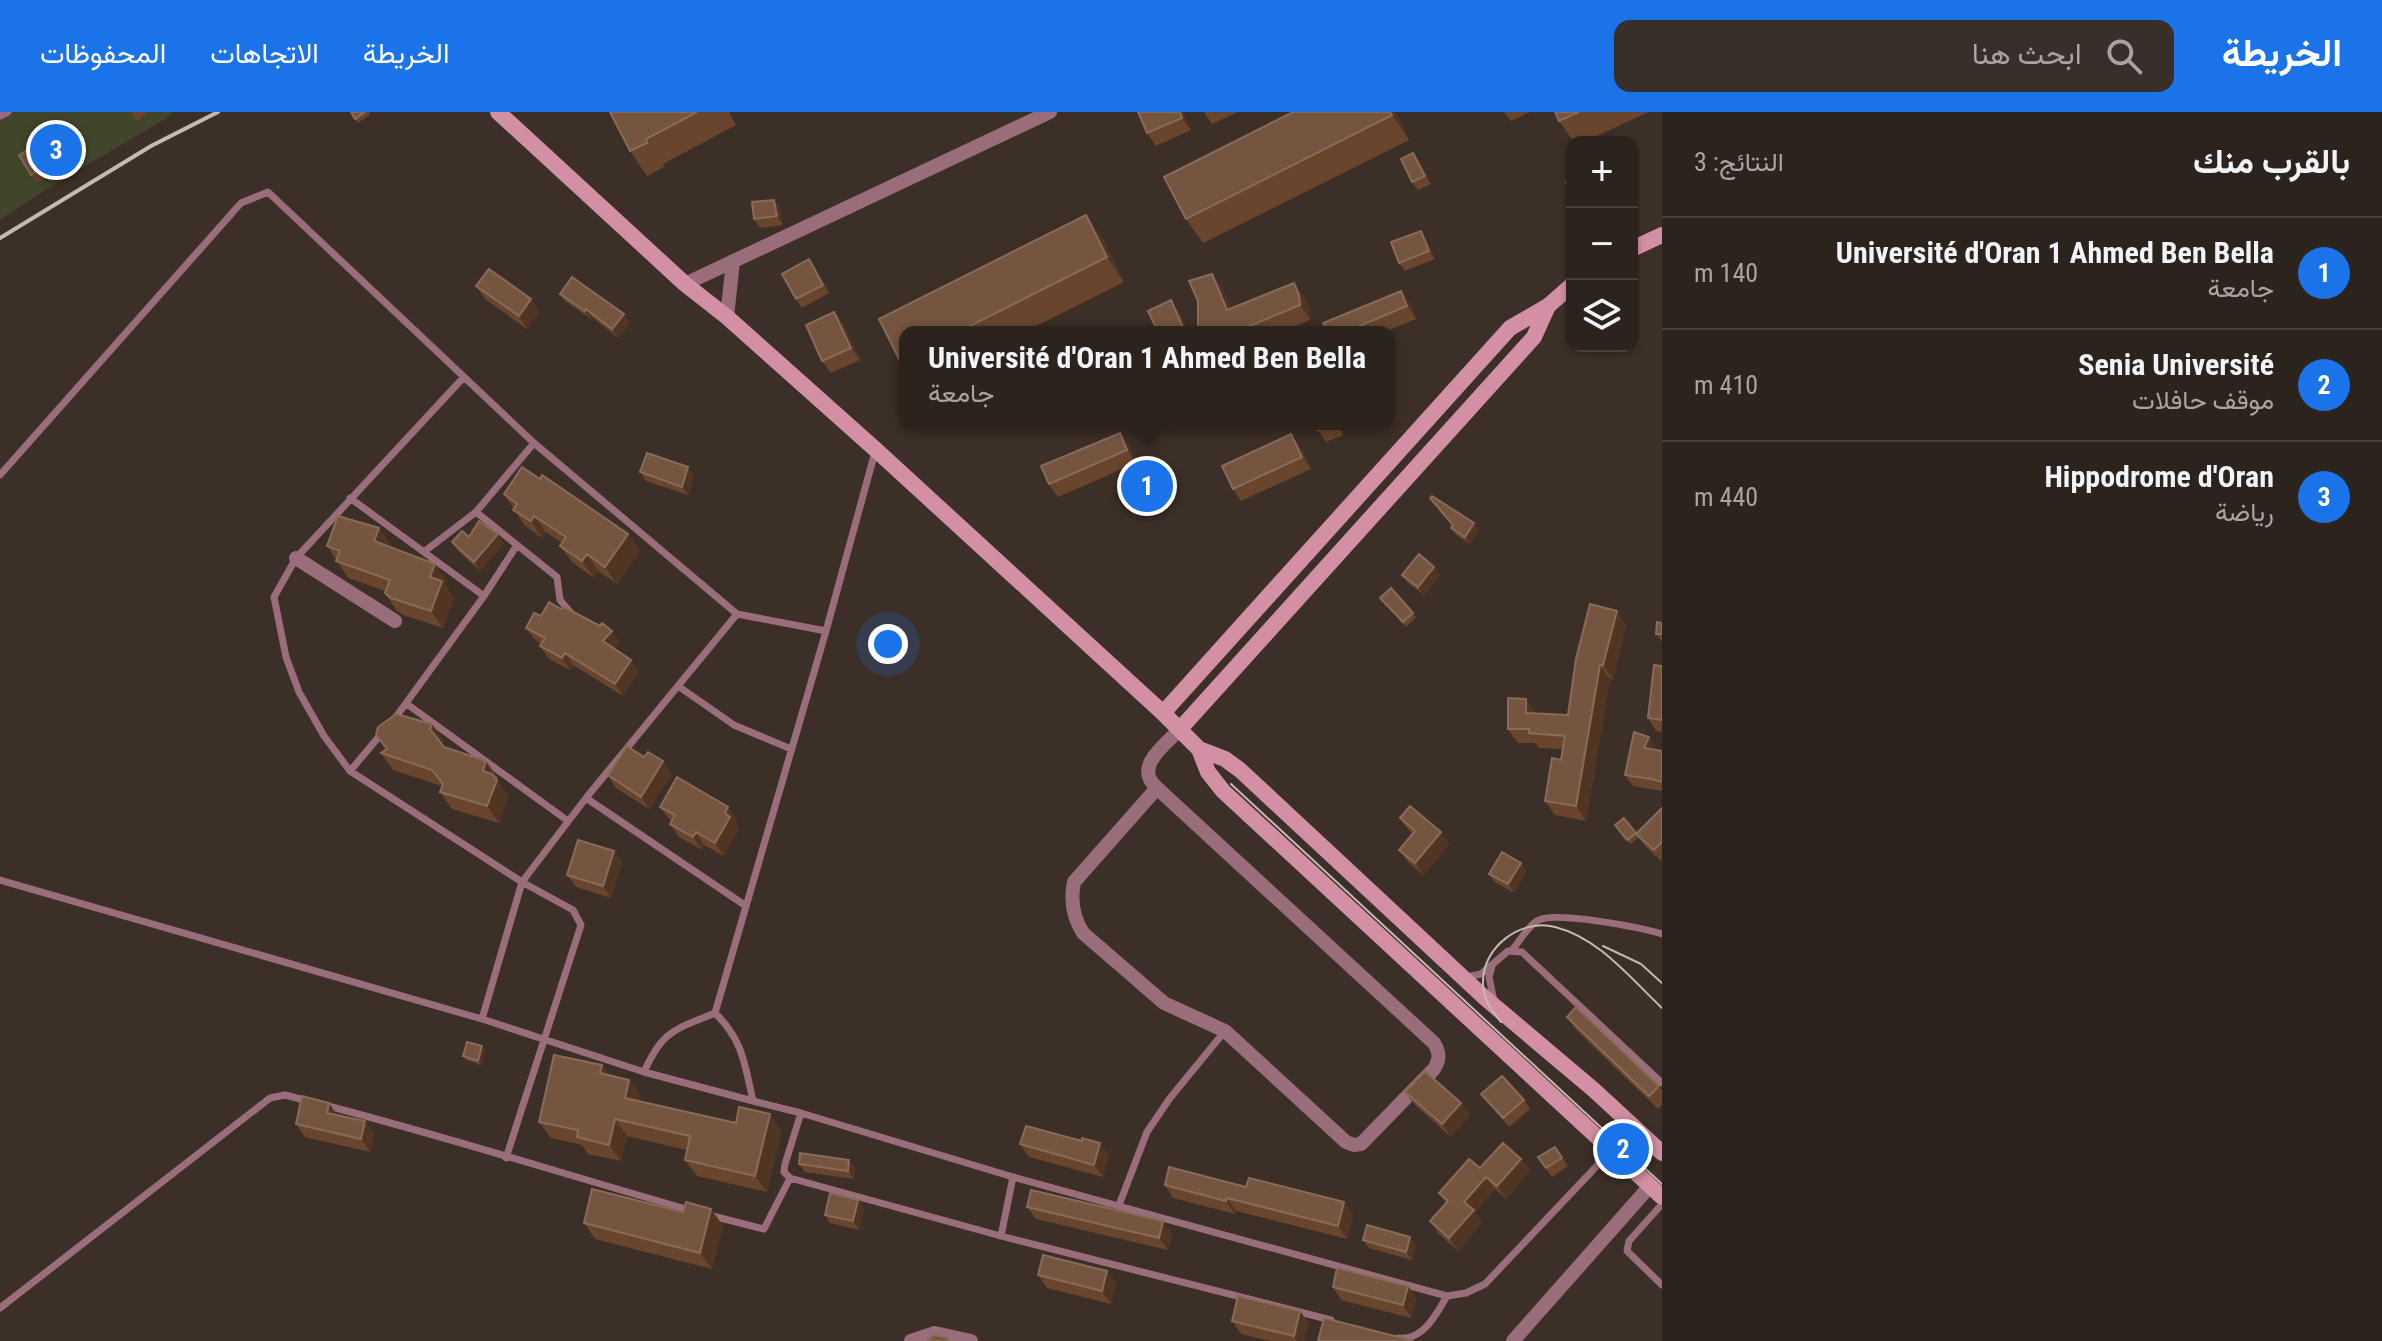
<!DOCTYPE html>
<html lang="ar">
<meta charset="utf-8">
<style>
body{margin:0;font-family:"Roboto Condensed",Vazirmatn,sans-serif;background:#392f2a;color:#f1f3f6;direction:rtl}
.controls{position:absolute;right:24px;top:24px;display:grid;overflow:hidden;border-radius:16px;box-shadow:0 2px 6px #0004}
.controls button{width:72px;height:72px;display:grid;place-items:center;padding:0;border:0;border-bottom:2px solid #48403b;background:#2d231d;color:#f1f3f6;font:40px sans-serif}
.you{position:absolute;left:888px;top:532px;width:28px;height:28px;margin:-20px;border:6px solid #fff;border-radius:50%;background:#1a73e8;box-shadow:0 0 0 12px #1a73e833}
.badge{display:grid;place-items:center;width:52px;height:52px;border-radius:50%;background:#1a73e8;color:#fff;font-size:26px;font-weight:700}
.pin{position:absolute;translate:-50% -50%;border:4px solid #fff;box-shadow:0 2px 8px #0006}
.popup{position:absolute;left:899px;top:214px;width:496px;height:104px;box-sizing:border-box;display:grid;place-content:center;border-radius:16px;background:#2d231d;filter:drop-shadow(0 2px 6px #0005);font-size:26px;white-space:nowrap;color:#a7a4a4}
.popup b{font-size:30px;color:#f1f3f6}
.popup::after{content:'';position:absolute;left:50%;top:100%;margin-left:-16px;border:16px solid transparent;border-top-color:#2d231d}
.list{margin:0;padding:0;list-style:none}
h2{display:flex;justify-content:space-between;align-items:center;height:104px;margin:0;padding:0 32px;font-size:34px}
h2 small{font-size:26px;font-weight:400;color:#a7a4a4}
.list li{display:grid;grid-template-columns:52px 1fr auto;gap:24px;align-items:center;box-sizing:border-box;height:112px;padding:0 32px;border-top:2px solid #48403b}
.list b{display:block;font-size:30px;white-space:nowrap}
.list p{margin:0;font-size:26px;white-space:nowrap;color:#a7a4a4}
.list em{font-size:26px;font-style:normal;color:#a7a4a4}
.icon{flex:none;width:44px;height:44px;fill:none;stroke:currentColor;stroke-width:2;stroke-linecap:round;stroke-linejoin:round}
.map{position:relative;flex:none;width:1662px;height:1229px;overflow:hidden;direction:ltr}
header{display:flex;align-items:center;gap:48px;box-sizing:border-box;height:112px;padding:0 40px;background:#1a73e8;color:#fff}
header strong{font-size:38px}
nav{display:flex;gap:44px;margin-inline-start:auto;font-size:28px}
.search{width:560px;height:72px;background:#392f2a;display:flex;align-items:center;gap:20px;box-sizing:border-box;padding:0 28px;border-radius:16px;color:#a7a4a4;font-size:30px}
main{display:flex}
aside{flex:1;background:#2d231d}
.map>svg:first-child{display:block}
</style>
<header>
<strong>الخريطة</strong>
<div class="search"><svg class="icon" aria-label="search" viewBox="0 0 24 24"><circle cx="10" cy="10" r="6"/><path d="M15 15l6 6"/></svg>ابحث هنا</div>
<nav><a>الخريطة</a><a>الاتجاهات</a><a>المحفوظات</a></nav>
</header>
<main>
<aside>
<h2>بالقرب منك<small>النتائج: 3</small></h2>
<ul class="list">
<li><span class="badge">1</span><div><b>Université d'Oran 1 Ahmed Ben Bella</b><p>جامعة</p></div><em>140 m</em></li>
<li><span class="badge">2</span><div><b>Senia Université</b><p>موقف حافلات</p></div><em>410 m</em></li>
<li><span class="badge">3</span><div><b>Hippodrome d'Oran</b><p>رياضة</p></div><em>440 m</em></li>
</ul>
</aside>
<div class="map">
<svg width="1662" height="1229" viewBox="0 0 1662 1229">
<rect width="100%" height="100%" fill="#3c2f27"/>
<path fill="#41462a" d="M0,0h172l-5,6 -109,64 -58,38z"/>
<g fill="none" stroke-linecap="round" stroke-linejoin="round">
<path stroke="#996e7a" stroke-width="7" d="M0,4l8,-4
M464,265l-168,181 -22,39 12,60 13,35 25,44 26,35 172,111 -40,137
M0,363l241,-272 27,-11 266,251 203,171 89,17
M350,386l134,98
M476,400l81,65 3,23 11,13
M425,439l51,-39 58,-69
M678,574l56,39 57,24
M407,592l161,117
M393,609l91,-125 33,-51
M350,659l32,-38
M586,686l160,108
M0,768l482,139 162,53 109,29c-8,-36 -10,-61 -38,-88l111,-382 49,-179
M1512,838c8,-9 15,-23 25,-29 15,-11 106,7 125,13
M1492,854l-3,11 5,24
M1466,865l15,-3 27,-23 14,1 140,131
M644,960c19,-43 31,-42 71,-59
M753,989l48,12 212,64 434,119 19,-3 19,-9 126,-133
M324,993c124,32 246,71 369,106
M801,1001l-16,51 -1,8 6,6 211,58 330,84
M506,1046l75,-233 -8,-15 -51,-28 64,-84 151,-184
M1662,1092l-33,37 -2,10 35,34
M1119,1093l28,-73 23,-34 55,-67
M709,1103l55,14 26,-51
M1001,1124l12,-59
M0,1196l270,-210 15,-3 23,6
M1398,1226c25,3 38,-23 49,-42"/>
<path stroke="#996e7a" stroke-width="14" d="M685,172l365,-172
M727,205l6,-56
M296,446l99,63
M1157,676l-83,94c-4,19 -1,35 9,51l81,70 61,28 121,111 8,3 7,-1 73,-75c6,-10 6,-16 0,-26l-277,-255c-24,-21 7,-42 23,-59
M911,1229l24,-8 36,8
M1513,1229l137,-155"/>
<path stroke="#d38fa3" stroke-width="16" d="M498,0l187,172 42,33 148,132 288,264 36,36 9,23 15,19 439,406
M1632,137l30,-14
M1163,601l347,-385 38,-22 24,-21
M1180,617l354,-392 14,-31
M1199,637l26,10 15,11 245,228 109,92 68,63"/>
<path stroke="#c3bab5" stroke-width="2" d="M1231,672l431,400
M1603,834l38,18 21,19
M1501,910c-10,-12 -18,-23 -18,-39 -1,-36 38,-65 72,-56 44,11 75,51 107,81"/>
<path stroke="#c3bab5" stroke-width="4" d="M0,126l151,-92 67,-34"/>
</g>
<path fill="#69452d" d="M131,0h15l1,2 -10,7z
M351,0h18l1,3 -12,8z
M610,0h119l7,13 -73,39 1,3 -17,9 -17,-25z
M1138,0h45l8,18 -35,16 -9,-13z
M1204,0h34l-26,12z
M1395,0l14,28 -206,103 -17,-24z
M1504,0h26l-19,9z
M1555,0h94l-66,30h-9l-15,-21z
M56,33l12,20 -31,18 -6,-8z
M1413,41l6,8 12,23 -13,6 -6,-8z
M780,96l3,17 -23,3 -6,-9z
M1086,103l17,25 21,42 -100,50h-119v35l-26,-48z
M1426,127l9,20 -30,12 -6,-8z
M815,156l14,25 -27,15 -6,-9z
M1212,162l10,14 9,21 74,-12 5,12v11l-29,12h-83z
M476,174l55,13 8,13 -12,17 -42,-30z
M1401,179l9,12 6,16 -32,13h-57z
M560,182l70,29 -12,15 -26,-21 -1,2 -25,-17z
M834,200l9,12 17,36 -29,13 -9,-12z
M1315,312h23l5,11 -17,7z
M1120,321l8,12 8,18 -78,34 -9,-13z
M1291,322l9,13 11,22 -70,32 -8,-12z
M640,360l54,4 -6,19 -42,-14z
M540,367l88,55 12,17 -23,33 -19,-13 -4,7 -22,-16 -12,-16 2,-3 -16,-11 -4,6 -17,-12 -21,-32z
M1430,386l49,32 -9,14 -14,-9 -5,-7 2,-3z
M379,416l11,16 -1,3 58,33 -2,5 9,13 -11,30 -40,-13 -7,-5 -11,-17v-2l-37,-13 -21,-32z
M469,425l35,6 -24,28 -22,-20 -6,-9z
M1434,455l6,8 -16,20 -16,-12 -6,-8z
M1380,486l33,15 3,4 -10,10z
M541,504l79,27 -5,6 24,23 -16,24 -50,-31 -3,5 -21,-11 -9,-13 2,-2 -7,-4 -9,-12z
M1662,511v19l-6,-8z
M1626,513l-13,55 -3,-1 -24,142 -31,-6 -10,-14 16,-41 1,-11 -23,-1 -4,-5h-17l-10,-14 28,-16v1l32,1z
M1662,554v66l-6,-1 -8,-13z
M432,612l11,17 -1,4 2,2 42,14 12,17 -1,2 11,16 -9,27 -47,-14 -12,-17 2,-6 -49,-16 -12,-17 5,-4 -10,-14z
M1656,636l-1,2 7,1v40l-29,-5 -8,-11z
M672,662l-23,35 -33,-21 -8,-13z
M660,695h68l9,13 -2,3 4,6 -15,27 -20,-11 -2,5 -23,-13 -9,-13 2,-3 -3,-2z
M1662,696v52l-1,1 -17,-16 -5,-8 -9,7 -15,-19 9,-7 12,16z
M1400,706l50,26 -27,31 -15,-13 -9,-12 14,-16 -4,-3z
M614,739l8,12 -11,35 -35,-11 -9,-12z
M1521,751l5,8 -12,22 -19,-11 -6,-8z
M1567,905l92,69 3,4v15l-4,4 -82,-79z
M482,934l3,4 -4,15 -15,-5 -3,-4z
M602,953l7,10 20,5 12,16 -2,5 97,22 34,-9 11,17 -14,61 -70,-16 -12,-16 2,-10 -60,-14 -6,25 -33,-7 -6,-9 -31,-7 -12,-16z
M1405,980l56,11 9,12 -19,22 -37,-33z
M1481,982l43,6 6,9 -21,18z
M338,1003l36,19 -4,18 -65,-15 -9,-13z
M1100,1031l9,13 -6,21 -74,-20 -9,-13z
M1555,1035l13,19 -16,11 -14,-20z
M1521,1047l9,12 -24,28 -11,-10 -20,23 7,10 -24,29 -19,-17 -9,-13 16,-18 -7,-10 41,-25z
M799,1052l56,4 -1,11 -49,-7z
M1165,1073l81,2 98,15 9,13 -6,24 -111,-28 -1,3 -62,-16z
M858,1088l6,9 -5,21 -29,-7 -5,-8z
M1027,1095l145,27 -4,16 -132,-31z
M711,1097l12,17 -11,43 -117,-30 -11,-16z
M1363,1128l53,5 -4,15 -43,-12z
M1107,1159l9,12 -5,21 -64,-16 -9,-13z
M1408,1174l8,13 -5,19 -70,-18 -8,-13z
M1300,1199l9,13 -5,17h-33l-30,-7 -9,-13z"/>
<path fill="#513523" d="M1180,0h3l8,18 -9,-12z
M1390,0h5l14,28 -17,-25z
M1413,41l6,8 12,23 -6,-8z
M774,88l6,8 3,17 -6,-9z
M1086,103l17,25 21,42 -17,-25z
M1421,119l5,8 9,20 -6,-8z
M1212,162l10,14 16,37 -11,-15z
M1294,171l11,14 5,12v11l-10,-15z
M1401,179l9,12 6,16 -9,-13z
M531,187l8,13 -12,17 -8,-13z
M1171,188l10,15 8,17h-4z
M586,197l6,8 -1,2 -6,-8z
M834,200l9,12 17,36 -9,-12z
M624,202l6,9 -12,15 -6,-9z
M1120,321l8,12 8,18 -9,-13z
M1291,322l9,13 11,22 -9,-12z
M688,355l6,9 -6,19 -6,-8z
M534,404l12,16 -4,6 -11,-17z
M1474,411l5,7 -9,14 -5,-7z
M379,416l11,16 -5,14 -11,-17z
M498,422l6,9 -24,28 -6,-9z
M628,422l12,17 -23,33 -12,-17z
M587,442l11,17 -4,7 -12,-17z
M435,452l12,16 -2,5 9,13 -11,30 -12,-17 -1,-34z
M1434,455l6,8 -16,20 -6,-8z
M1617,499l9,14 -13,55 -10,-15z
M612,519l8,12 -9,11 -8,-13z
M565,541l8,12 -3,5 -8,-12z
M631,548l8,12 -16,24 -8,-12z
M1600,553l10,14 -24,142 -10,-15z
M1526,587l10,14 -1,14 -9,-14z
M432,612l11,17 -1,5 -12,-17z
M1649,625l7,11 -4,11 -8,-11z
M486,649l22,35 -9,27 -12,-17 -4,-35z
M663,649l9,13 -23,35 -8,-12z
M728,695l9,13 -2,3 4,6 -15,27 -9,-13 10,-30z
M696,720l8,13 -2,5 -9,-13z
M1441,720l9,12 -27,31 -8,-12z
M614,739l8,12 -11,35 -8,-12z
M1521,751l5,8 -12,22 -6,-9z
M482,934l3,4 -4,15 -3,-4z
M602,953l12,17 -14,-9z
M629,968l12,16 -5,19 -11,-17z
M329,991l9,13 -11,-3z
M1461,991l9,12 -19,22 -9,-13z
M770,1002l11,17 -14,61 -12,-16z
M615,1007l12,17 -6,25 -12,-16z
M365,1009l9,13 -4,18 -9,-13z
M1100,1031l9,13 -6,21 -9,-12z
M1521,1047l9,12 -24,28 -9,-13z
M849,1048l6,8 -1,11 -6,-8z
M1486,1065l9,12 -20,23 7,10 -24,29 -9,-13 15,-36z
M1227,1086l9,13 -1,3 -9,-13z
M858,1088l6,9 -5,21 -6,-9z
M1344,1090l9,13 -6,24 -9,-13z
M711,1097l12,17 -11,43 -12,-16z
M1163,1109l9,13 -4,16 -9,-12z
M1410,1125l6,8 -4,15 -6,-8z
M1107,1159l9,12 -5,21 -9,-13z
M1408,1174l8,13 -5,19 -8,-13z
M1300,1199l9,13 -5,17h-7l-3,-5z"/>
<path fill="#765540" stroke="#886b58" stroke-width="2" d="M351,0h14l-10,7z
M610,0h87l-51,27 1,4 -17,8z
M1138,0h42l2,6 -35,15z
M1293,0h97l2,3 -206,104 -22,-42z
M1555,0h24l-20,9z
M51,25l11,20 -31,18 -12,-20z
M1413,41l12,23 -13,6 -11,-23z
M1572,67v16l-6,-13z
M774,88l3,16 -23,3 -2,-17z
M1086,103l21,42 -149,75h-53v27l-5,2 -21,-42z
M1421,119l8,20 -30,12 -8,-21z
M809,147l14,26 -27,14 -14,-25z
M489,157l42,30 -12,17 -43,-30z
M1212,162l15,36 67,-27 5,12 1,10 -65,27h-37v-31l-9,-20z
M572,165l52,37 -12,15 -26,-20 -1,2 -25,-17z
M1401,179l6,15 -62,26h-18l-4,-9z
M1171,188l14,32h-27l-10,-21z
M834,200l17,36 -29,13 -16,-36z
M1315,312h17l-14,6z
M1120,321l7,17 -78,34 -8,-18z
M1291,322l11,23 -69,32 -11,-23z
M647,341l41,14 -6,20 -42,-15z
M522,355l18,12 2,-4 86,59 -23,33 -18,-13 -5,7 -22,-15 6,-9 -32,-21 -3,5 -18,-11 4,-6 -13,-10z
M1432,384l42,27 -9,14 -14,-9 2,-3 -23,-27z
M338,404l41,12 -5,13 61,23 -5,13 12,4 -11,30 -40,-13 -6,-5 5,-13 -54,-19 4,-10 -13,-5z
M479,409l19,13 -24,28 -22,-20 10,-11 7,6z
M1419,442l15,13 -16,20 -16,-12z
M1391,476l22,25 -10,9 -23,-24z
M549,490l12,7 3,-2 36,19 2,-3 10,8 -9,10 28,19 -16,24 -50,-31 -3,5 -22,-12 5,-8 -19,-10 8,-15 7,3z
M1590,492l27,7 -14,54h-3l-24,141 -31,-5 7,-43 9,2 4,-24 -36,-3v-4h-21v-31l18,1v14l42,2 8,-56z
M1657,510l5,1v11h-6z
M1654,553l8,1v54l-14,-2z
M396,602l36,10 -2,5 14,18 42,14 -3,10 9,3 5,6 -10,26 -47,-14 3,-8 -11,-14 -51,-17 6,-4 -11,-14 2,-8z
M1634,620l15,5 -5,11 18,3v31l-11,-3 -26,-4z
M627,634l17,11 4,-5 15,9 -22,36 -33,-22z
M677,665l51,30 -3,6 5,4 -15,26 -19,-11 -3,5 -23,-13 5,-9 -15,-8z
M1410,694l31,26 -26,31 -16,-13 16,-19 -15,-13z
M1662,696v34l-8,8 -18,-16z
M1624,706l12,15 -9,7 -12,-15z
M578,728l36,11 -11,35 -36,-11z
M1502,740l19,11 -13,21 -19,-10z
M1576,895l83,79 -10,10 -82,-79z
M467,930l15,4 -4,15 -15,-5z
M554,943l48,10 -2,8 29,7 -4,18 111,25 3,-16 31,7 -15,62 -70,-16 5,-24 -75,-17 -6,26 -32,-8 1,-7 -39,-8z
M1425,959l36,32 -19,21 -37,-32z
M1502,964l22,24 -21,18 -22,-24z
M302,984l27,7 -2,10 38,8 -4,18 -65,-15z
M1026,1014l56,15v-3l18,5 -6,22 -74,-21z
M1503,1031l18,16 -24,27 -11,-9 -22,25 10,8 -25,28 -19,-17 18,-20 -9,-8 30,-34 11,9z
M1555,1035l7,11 -16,10 -8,-11z
M800,1041l49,7 -1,11 -49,-7z
M1169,1055l77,20 3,-9 95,24 -6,24 -111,-28 -1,3 -61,-16z
M592,1077l91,23 3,-10 25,7 -11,44 -116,-30z
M1031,1078l132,31 -4,17 -132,-31z
M830,1081l28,7 -5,21 -28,-6z
M1367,1113l43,12 -4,15 -43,-12z
M1043,1143l64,16 -5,20 -64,-16z
M1337,1156l71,18 -5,19 -70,-18z
M1238,1184l62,15 -6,25 -62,-15z
M1324,1206l90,23h-96z
M934,1223l13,3 3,3h-23z"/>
</svg>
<div class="controls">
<button>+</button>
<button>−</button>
<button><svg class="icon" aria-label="layers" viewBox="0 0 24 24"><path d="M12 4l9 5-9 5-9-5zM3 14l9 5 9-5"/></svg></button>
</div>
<div class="you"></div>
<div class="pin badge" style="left:1147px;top:374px">1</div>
<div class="popup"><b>Université d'Oran 1 Ahmed Ben Bella</b>جامعة</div>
<div class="pin badge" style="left:1623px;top:1037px">2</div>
<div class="pin badge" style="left:56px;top:38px">3</div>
</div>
</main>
